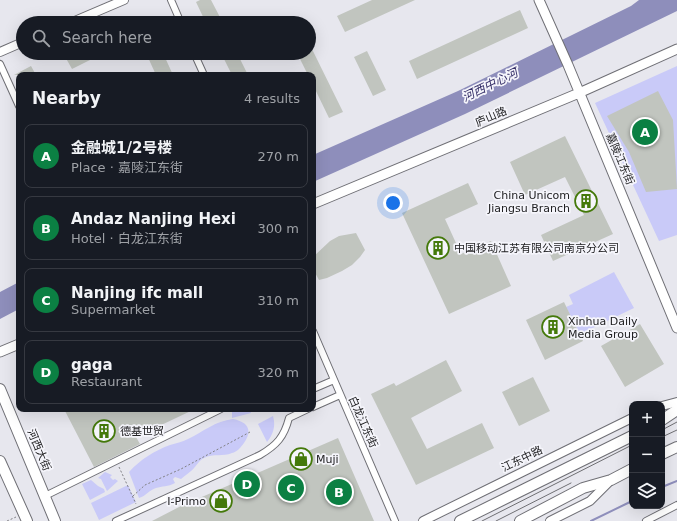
<!DOCTYPE html>
<meta charset="utf-8">
<style>
body{margin:0;font-family:"DejaVu Sans","Noto Sans SC",sans-serif;background:#242831;color:#f1f3f6}
.controls{position:absolute;right:12px;bottom:12px;display:grid;overflow:hidden;border-radius:8px;box-shadow:0 4px 16px #0002}
.controls button{width:36px;height:36px;display:grid;place-items:center;padding:0;border:0;border-bottom:1px solid #363941;background:#171b24;color:#f1f3f6;font:20px sans-serif}
.you{position:absolute;left:393px;top:203px;width:14px;height:14px;margin:-10px;border:3px solid #fff;border-radius:50%;background:#1a73e8;box-shadow:0 0 0 6px #1a73e833}
.badge{display:grid;place-items:center;width:26px;height:26px;border-radius:50%;background:#0b8043;color:#fff;font-size:13px;font-weight:700}
.pin{position:absolute;translate:-50% -50%;border:2px solid #fff;box-shadow:0 1px 4px #0006}
.list{margin:0;padding:0;list-style:none}
h2{display:flex;justify-content:space-between;align-items:center;height:52px;margin:0;padding:0 16px;font-size:17px}
h2 small{font-size:13px;font-weight:400;color:#9ea1a6}
.list li{display:grid;grid-template-columns:26px 1fr auto;gap:12px;align-items:center;box-sizing:border-box;height:64px;margin:0 8px 8px;padding:0 8px;border:1px solid #363941;border-radius:8px}
.list b{display:block;font-size:15px;white-space:nowrap}
.list p{margin:0;font-size:13px;white-space:nowrap;color:#9ea1a6}
.list em{font-size:13px;font-style:normal;color:#9ea1a6}
.icon{flex:none;width:22px;height:22px;fill:none;stroke:currentColor;stroke-width:2;stroke-linecap:round;stroke-linejoin:round}
.map{position:relative;flex:none;width:677px;height:521px;overflow:hidden}
.search{position:absolute;background:#171b24;box-shadow:0 4px 16px #0002;left:16px;top:16px;width:300px;height:44px;display:flex;align-items:center;gap:10px;box-sizing:border-box;padding:0 14px;border-radius:22px;color:#9ea1a6;font-size:15px}
.panel{position:absolute;background:#171b24;box-shadow:0 4px 16px #0002;left:16px;top:72px;width:300px;height:340px;border-radius:8px}
.map>svg:first-child{display:block}
</style>
<div class="map">
<svg width="677" height="521" viewBox="0 0 677 521">
<rect width="100%" height="100%" fill="#e7e7ee"/>
<path fill="#c9caf8" d="M677,66v169l-18,6 -64,-138z
M614,272l20,36 -54,26 -14,-27 7,-3 -4,-9z
M238,409h11l2,4 -19,5v-6z
M273,416c3,10 0,19 -6,26l-9,-18z
M233,419c15,3 20,11 11,24 -3,4 -7,9 -12,10 -9,4 -19,0 -28,5 -6,3 -8,9 -13,13 -3,3 -7,5 -10,8l-6,-2 -2,2 2,4c-7,4 -13,3 -19,5 -7,2 -10,8 -17,10l-10,-26c12,-13 25,-21 41,-27 6,-2 12,-3 18,-6 15,-7 27,-18 45,-20z
M105,472l7,3 -2,2 3,3 2,-1 3,2 -11,10 -6,-12 -3,-1z
M91,480l7,6 6,3 1,3 -15,8 -8,-16z
M128,485l8,17 -37,18 -8,-17z"/>
<path fill="#8e8ebb" d="M639,0h38v11l-212,103 -152,68v-27l145,-64 173,-85z
M19,282v27l-19,10v-27z"/>
<g fill="none" stroke-linecap="round" stroke-linejoin="round">
<path stroke="#8e8ebb" stroke-width="2" d="M662,487l15,-6
M591,521l41,-20"/>
</g>
<path fill="#c1c5bf" d="M200,0h11l12,23h-17l-10,-21z
M372,0h43l-70,32 -8,-16z
M520,10l8,18 -111,51 -8,-18z
M309,43l34,69 -14,6 -16,-33v-10h-5l-11,-22h12z
M367,51l19,39 -13,6 -19,-39z
M63,53h41l-32,16z
M146,53h17l10,22h-17z
M221,53h16l11,22h-16z
M31,66l5,9h-22z
M658,91l15,29 4,69 -31,3 -17,-40 -22,-36z
M565,136l48,98 -60,27 -12,-26 43,-20 -19,-38 -40,18 -15,-33z
M468,183l10,21 -33,15 16,35 30,-13 20,45 -62,28 -47,-101z
M356,233l9,17 -5,7 -8,8 -10,6 -15,7 -8,2 -6,-11v-12l17,-16 9,-5z
M564,302l19,39 -38,19 -19,-40z
M640,324l24,40 -39,23 -24,-41z
M446,360l16,31 -51,27 16,31 55,-26 12,25 -78,37 -45,-91 23,-11 2,3z
M533,377l17,34 -31,15 -17,-34z
M69,409h126l-59,28 4,7 -46,23 -29,-56z
M338,438l36,83h-222l29,-15z"/>
<g fill="none" stroke-linecap="round" stroke-linejoin="round">
<g stroke="#6f6f75" stroke-width="8">
<path id="minor" d="M171,0l10,23
M194,53l10,22
M0,64l19,42
M313,331l82,190
M313,389l21,-9
M313,407l27,-12
M45,496l176,-87
M116,521l144,-66c17,-10 24,-18 29,-37l19,-9
M646,521l31,-16"/>
</g>
<g stroke="#6f6f75" stroke-width="10">
<path id="tertiary" d="M70,23l54,-23
M0,52l23,-10
M662,406l15,-4
M423,521l209,-103
M550,521l40,-20 21,-21"/>
</g>
<g stroke="#6f6f75" stroke-width="11">
<path id="secondary" d="M539,0l29,65 109,263
M313,204l266,-111 98,-44
M0,352l19,-8"/>
</g>
<g stroke="#6f6f75" stroke-width="12">
<path id="primary" d="M0,389l55,132
M662,420l15,-10
M662,454l15,-7
M0,461l27,60
M460,521l172,-85
M520,521l63,-33 28,-8 21,-11"/>
</g>
<path stroke="#818185" stroke-width="1" stroke-dasharray="2 2" stroke-linecap="butt" d="M119,467l17,37
M133,496l12,-11 36,-16 69,-37
M7,521l9,-4"/>
<use href="#minor" stroke="#fff" stroke-width="6"/>
<use href="#tertiary" stroke="#fff" stroke-width="8"/>
<use href="#secondary" stroke="#fff" stroke-width="9"/>
<use href="#primary" stroke="#fff" stroke-width="10"/>
<path stroke="#6f6f73" stroke-width="1" d="M662,430l15,-8
M662,437l15,-7
M482,521l150,-76
M496,521l75,-38"/>
</g>
<defs>
<g id="building-ring" transform="scale(1.15)"><circle r="9.5" fill="#f5f5fb" stroke="#44790a" stroke-width="1.5"/><path d="M-4-6H4V6H1V3H-1V6H-4ZM-2.5-4.3h1.7v1.8h-1.7ZM.8-4.3h1.7v1.8H.8ZM-2.5-1h1.7V.8h-1.7ZM.8-1h1.7V.8H.8Z" fill="#44790a"/></g>
<g id="shop-ring" transform="scale(1.15)"><circle r="9.5" fill="#f5f5fb" stroke="#44790a" stroke-width="1.5"/><path d="M-5-2.5h2.3a2.7 3.5 0 0 1 5.4 0H5L5.5 6h-11ZM-1.5-2.5h3a1.5 2.3 0 0 0-3 0Z" fill="#44790a"/></g>
</defs>
<g fill-rule="evenodd">
<use href="#building-ring" x="586" y="201"/>
<use href="#building-ring" x="438" y="248"/>
<use href="#building-ring" x="553" y="327"/>
<use href="#building-ring" x="104" y="431"/>
<use href="#shop-ring" x="301" y="459"/>
<use href="#shop-ring" x="221" y="501"/>
</g>
<g text-anchor="middle" dominant-baseline="central" stroke-width="3.5" stroke-linejoin="round" paint-order="stroke">
<g font-size="11" fill="#212123" stroke="#f5f5fb">
<text transform="translate(491 117) rotate(-23)">庐山路</text>
<text transform="translate(620 159) rotate(67)">嘉陵江东街</text>
<text transform="translate(363 422) rotate(66)">白龙江东街</text>
<text transform="translate(39 450) rotate(67)">河西大街</text>
<text transform="translate(522 459) rotate(-26)">江东中路</text>
</g>
<g font-size="11" fill="#212123" stroke="#f5f5fb" text-anchor="start">
<text x="570" y="195" text-anchor="end">China Unicom<tspan x="570" dy="13">Jiangsu Branch</tspan></text>
<text x="454" y="248">中国移动江苏有限公司南京分公司</text>
<text x="568" y="321">Xinhua Daily<tspan x="568" dy="13">Media Group</tspan></text>
<text x="120" y="431">德基世贸</text>
<text x="316" y="459">Muji</text>
<text x="206" y="501" text-anchor="end">I-Primo</text>
</g>
<g font-size="12" font-style="italic" fill="#342e67" stroke="#f5f5fb">
<text transform="translate(490 85) rotate(-26)">河西中心河</text>
</g>
</g>
</svg>
<div class="controls">
<button>+</button>
<button>−</button>
<button><svg class="icon" aria-label="layers" viewBox="0 0 24 24"><path d="M12 4l9 5-9 5-9-5zM3 14l9 5 9-5"/></svg></button>
</div>
<div class="you"></div>
<div class="pin badge" style="left:645px;top:132px">A</div>
<div class="pin badge" style="left:339px;top:492px">B</div>
<div class="pin badge" style="left:291px;top:488px">C</div>
<div class="pin badge" style="left:247px;top:484px">D</div>
<div class="search"><svg class="icon" aria-label="search" viewBox="0 0 24 24"><circle cx="10" cy="10" r="6"/><path d="M15 15l6 6"/></svg>Search here</div>
<section class="panel">
<h2>Nearby<small>4 results</small></h2>
<ul class="list">
<li><span class="badge">A</span><div><b>金融城1/2号楼</b><p>Place · 嘉陵江东街</p></div><em>270 m</em></li>
<li><span class="badge">B</span><div><b>Andaz Nanjing Hexi</b><p>Hotel · 白龙江东街</p></div><em>300 m</em></li>
<li><span class="badge">C</span><div><b>Nanjing ifc mall</b><p>Supermarket</p></div><em>310 m</em></li>
<li><span class="badge">D</span><div><b>gaga</b><p>Restaurant</p></div><em>320 m</em></li>
</ul>
</section>
</div>
